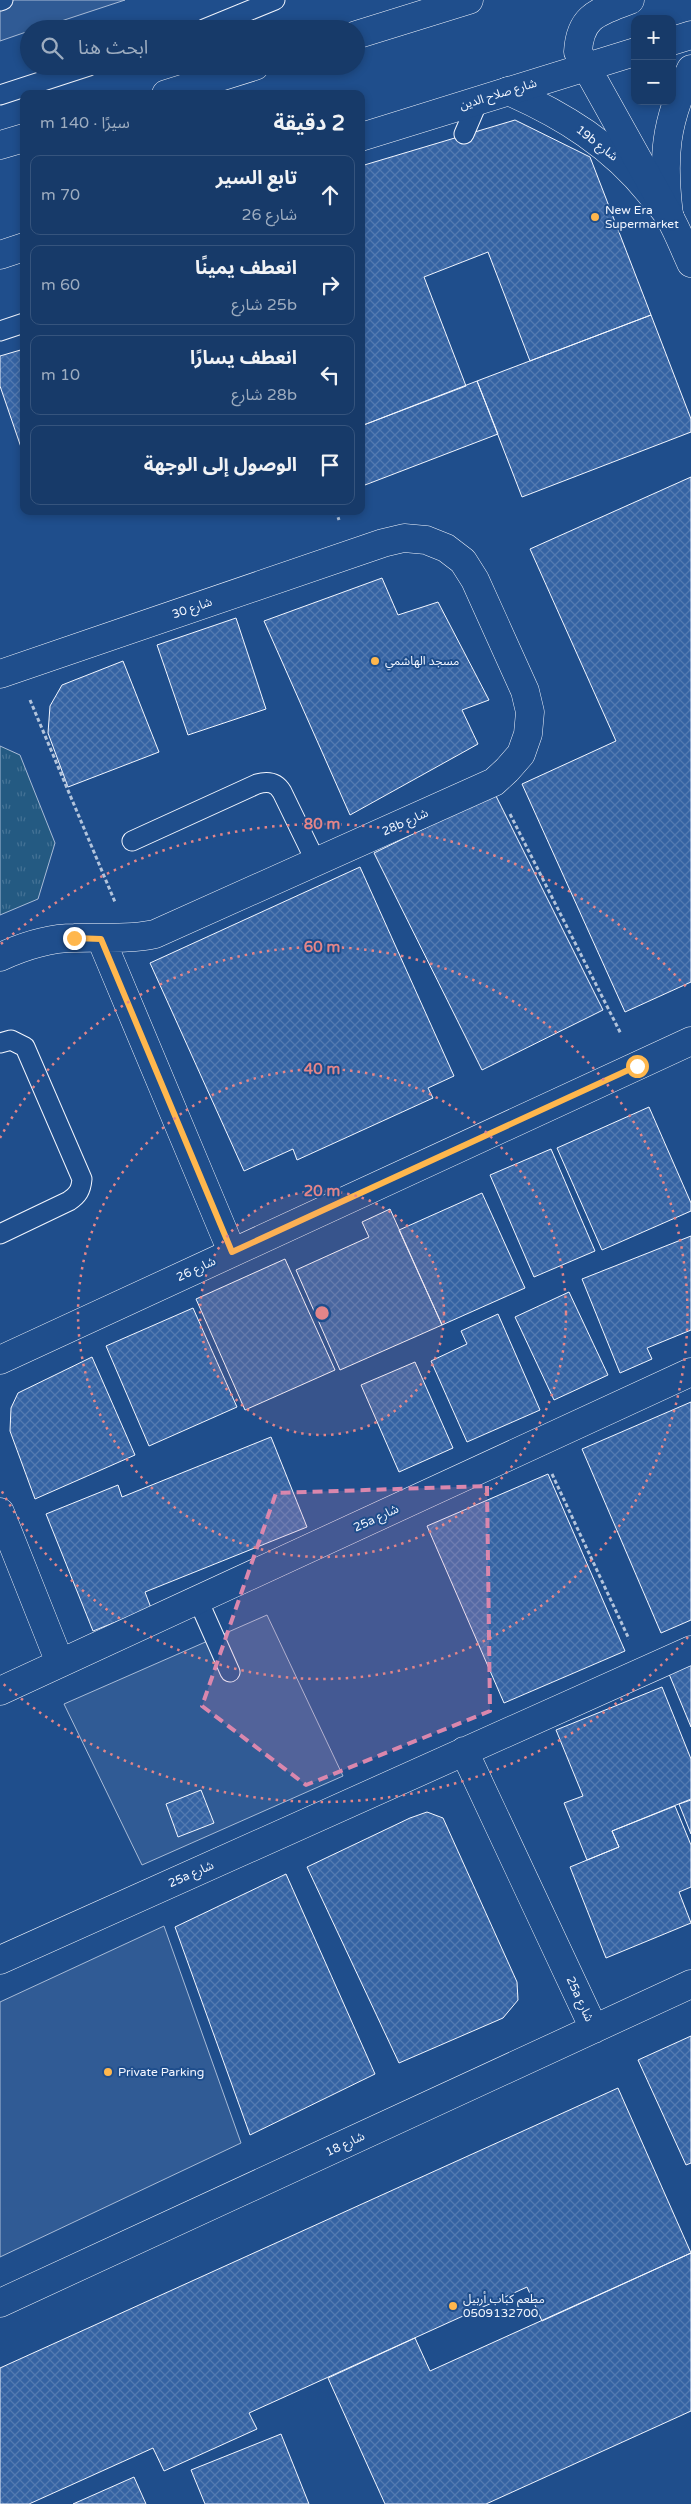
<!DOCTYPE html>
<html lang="ar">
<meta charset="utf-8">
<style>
body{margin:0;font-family:"Varela Round","Noto Sans Arabic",sans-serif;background:#20416f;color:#f1f3f6;direction:rtl}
.controls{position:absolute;right:15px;top:15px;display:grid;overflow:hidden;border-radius:10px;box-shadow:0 2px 8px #0003}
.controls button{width:45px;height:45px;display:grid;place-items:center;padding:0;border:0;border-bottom:1px solid #36547d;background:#173a69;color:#f1f3f6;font:25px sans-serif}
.stop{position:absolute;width:15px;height:15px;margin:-11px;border:4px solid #ffb74d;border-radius:50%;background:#fff}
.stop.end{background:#ffb74d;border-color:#fff;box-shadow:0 1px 5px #0008}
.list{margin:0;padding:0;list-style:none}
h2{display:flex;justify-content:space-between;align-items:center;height:65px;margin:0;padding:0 20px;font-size:21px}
h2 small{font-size:16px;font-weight:400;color:#9eadc0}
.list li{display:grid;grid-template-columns:32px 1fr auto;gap:15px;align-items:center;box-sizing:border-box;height:80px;margin:0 10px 10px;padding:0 10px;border:1px solid #36547d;border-radius:10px}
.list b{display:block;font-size:19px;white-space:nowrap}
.list p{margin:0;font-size:16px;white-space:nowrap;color:#9eadc0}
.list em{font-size:16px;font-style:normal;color:#9eadc0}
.icon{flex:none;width:28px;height:28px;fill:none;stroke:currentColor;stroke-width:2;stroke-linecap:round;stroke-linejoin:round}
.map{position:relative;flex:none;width:691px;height:2504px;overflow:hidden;direction:ltr}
.search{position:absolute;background:#173a69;box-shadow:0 2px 8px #0003;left:20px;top:20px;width:345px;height:55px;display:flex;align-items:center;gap:12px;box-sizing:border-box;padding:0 18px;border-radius:28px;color:#9eadc0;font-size:19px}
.panel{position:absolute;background:#173a69;box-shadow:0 2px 8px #0003;left:20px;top:90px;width:345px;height:425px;border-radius:10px;direction:rtl}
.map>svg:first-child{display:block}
</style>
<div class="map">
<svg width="691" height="2504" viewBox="0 0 691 2504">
<defs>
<pattern id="park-tufts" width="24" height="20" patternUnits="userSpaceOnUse" patternTransform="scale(1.25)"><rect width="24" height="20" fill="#245a82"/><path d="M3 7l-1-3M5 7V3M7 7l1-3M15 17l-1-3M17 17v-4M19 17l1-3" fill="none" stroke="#447295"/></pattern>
<pattern id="building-cross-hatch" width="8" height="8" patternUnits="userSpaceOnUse" patternTransform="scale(1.25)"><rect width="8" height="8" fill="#3563a3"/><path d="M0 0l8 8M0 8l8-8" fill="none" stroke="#537ab1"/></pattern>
</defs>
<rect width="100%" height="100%" fill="#1f4e8c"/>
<path fill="url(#park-tufts)" stroke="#a8bbd7" d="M0,746l20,9 35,88 -17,56 -38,16z"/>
<path fill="#305b95" stroke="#a8bbd7" d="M0,0h125l-88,29h-8v2l-29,10z
M267,1615l76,161 -201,89 -78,-161z
M164,1926l77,217 -241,114v-255z"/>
<path fill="url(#building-cross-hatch)" stroke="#f2f6ff" d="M515,120l75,37 61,158 -121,46 -42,-109 -64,25 42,109 -105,40v-260z
M651,315l40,104v13l-169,65 -45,-116z
M24,349v107l-24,-70v-30z
M477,381l21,53 -133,51 -4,-10v-49z
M691,477v505l-66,30 -103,-228 94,-43 -86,-192z
M382,578l16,37 40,-13 51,98 -27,10 16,34 -128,71 -86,-194z
M236,618l30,91 -78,26 -31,-90z
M123,661l36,91 -91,35 -20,-54 2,-27 12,-21z
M495,794l108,216 -121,60 -108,-217z
M360,867l94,209 -26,12 5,10 -136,62 -4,-11 -49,22 -94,-208z
M649,1107l42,96v8l-89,39 -45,-102z
M551,1149l44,102 -61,26 -44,-102z
M482,1193l43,95 -83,37 -43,-95z
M390,1209l52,116 -102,45 -44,-100 73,-33 -7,-15z
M691,1236v94l-44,18 5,11 -32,14 -38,-94z
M285,1259l50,111 -90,40 -49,-111z
M569,1292l39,83 -54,25 -39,-83z
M193,1308l44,99 -88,39 -43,-100z
M498,1314l42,96 -73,32 -36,-81 36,-17 -6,-13z
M92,1357l43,98 -100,44 -25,-68 1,-23 7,-15z
M415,1362l38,86 -54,24 -38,-87z
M691,1402v218l-30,13 -79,-184z
M271,1437l36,90 -162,65 6,16 -58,23 -47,-117 72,-29 4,12z
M548,1474l77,177 -121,52 -77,-177z
M691,1665v62l-22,-53z
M662,1687l29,72v40l-79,32 7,16 -32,13 -23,-57 19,-7 -27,-66z
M201,1790l13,33 -36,14 -12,-33z
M691,1800v34l-12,-30z
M675,1806l16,39v42l-12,5 12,31 -85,35 -36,-91 49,-20 -7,-16z
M427,1812l16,6 74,164 1,18 -15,18 -104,45 -92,-196 103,-49z
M286,1874l89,200 -125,61 -75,-208z
M691,2036v127l-5,2 -48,-105z
M618,2088l73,165 -149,68 -15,-34 -278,126 8,16 -93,42 -11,-23 -124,56h-29v-136z
M691,2253v158l-205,93h-101l-57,-126 87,-40 15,33z
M281,2434l28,70h-104l-14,-34z
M134,2477l12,27h-73z"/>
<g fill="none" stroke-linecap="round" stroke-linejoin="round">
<g stroke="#f2f6ff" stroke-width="21">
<path id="service" d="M0,1l3,-1
M204,29l71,-29
M0,95l89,-29
M464,134l15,-35
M0,331l24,-8
M132,841l125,-57c11,-3 19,-2 25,8l34,70
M0,1043l11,-3 14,7 57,132c-1,11 -4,16 -13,22l-69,33
M198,1600l32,72"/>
</g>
<g stroke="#f2f6ff" stroke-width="29">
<path id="minor" d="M508,91c55,24 105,55 143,103 6,8 14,15 19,24 8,14 14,30 21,45
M669,215c-7,-58 -4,-93 22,-146
M0,674l383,-131 21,-5 22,2 20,8 17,13 12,19 50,111 5,21 -2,22 -7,20 -14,16 -13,12 -339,152c-27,6 -53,3 -81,4 -26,0 -50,8 -74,19
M101,939l131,313
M0,1360l691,-319
M0,1512l60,151
M0,1691l691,-319
M464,1751l130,278
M0,1960l691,-310
M0,2303l691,-319"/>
</g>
<g stroke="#f2f6ff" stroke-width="29">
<path id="secondary" d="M630,0c-31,12 -50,15 -52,52l92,165
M356,35l113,-35
M672,41l19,-6
M166,94l89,-28
M361,137l274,-85
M0,145l24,-7
M0,255l24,-8"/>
</g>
<path stroke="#b3c4dc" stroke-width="3" stroke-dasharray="4 2.5" stroke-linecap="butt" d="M336,511l3,9
M30,700l85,202
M510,814l111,220
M552,1474l77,165"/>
<use href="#service" stroke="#1f4e8c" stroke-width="19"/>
<use href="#minor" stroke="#1f4e8c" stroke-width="28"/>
<use href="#secondary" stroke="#1f4e8c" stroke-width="28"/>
</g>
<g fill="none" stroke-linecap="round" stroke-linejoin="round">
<path stroke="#ffb74d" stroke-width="6" d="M74,938l27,1 131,313 405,-186"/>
</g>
<path fill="#da87ad" fill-opacity="0.2" stroke="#da87ad" stroke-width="4" stroke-dasharray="10 6" stroke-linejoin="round" d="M487,1486l3,225 -184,74 -104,-79 74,-213z"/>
<circle cx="322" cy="1313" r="122" fill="#e38589" fill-opacity=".12"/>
<g fill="none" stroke="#e38589" stroke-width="2.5" stroke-dasharray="2.5 5">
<circle cx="322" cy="1313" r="122"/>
<circle cx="322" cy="1313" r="244"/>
<path d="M0 1138A366 366 0 1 1 0 1488"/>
<path d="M688 1637A489 489 0 0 1 1 1682M1 944A489 489 0 0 1 688 989"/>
</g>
<g fill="#ffb74d" stroke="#1f4e8c" stroke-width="2">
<circle cx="595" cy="217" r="5"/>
<circle cx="375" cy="661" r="5"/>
<circle cx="108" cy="2072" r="5"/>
<circle cx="453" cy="2306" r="5"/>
</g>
<g text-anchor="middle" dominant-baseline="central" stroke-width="4" stroke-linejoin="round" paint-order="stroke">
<g font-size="12" fill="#f2f6ff" stroke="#1f4e8c">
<text transform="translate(498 94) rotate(-17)">شارع صلاح الدين</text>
<text transform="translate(597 143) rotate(38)">19b شارع</text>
<text transform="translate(192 608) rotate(-19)">شارع 30</text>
<text transform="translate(405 822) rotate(-24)">28b شارع</text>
<text transform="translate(196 1269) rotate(-25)">شارع 26</text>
<text transform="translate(376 1518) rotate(-25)">25a شارع</text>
<text transform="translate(191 1874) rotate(-24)">25a شارع</text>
<text transform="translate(580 1999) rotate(65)">25a شارع</text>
<text transform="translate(345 2144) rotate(-25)">شارع 18</text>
</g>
<g font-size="12" fill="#f2f6ff" stroke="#1f4e8c" text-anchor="start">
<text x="605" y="210">New Era<tspan x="605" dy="14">Supermarket</tspan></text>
<text x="385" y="661">مسجد الهاشمي</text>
<text x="118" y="2072">Private Parking</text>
<text x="463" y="2299">مطعم كباب أربيل<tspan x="463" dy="14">0509132700</tspan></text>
</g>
</g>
<circle cx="322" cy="1313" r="8" fill="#e38589" stroke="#1f4e8c" stroke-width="2.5"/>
<g font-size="15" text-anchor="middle" font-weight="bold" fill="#e38589" stroke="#1f4e8c" stroke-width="4" stroke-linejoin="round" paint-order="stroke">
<text x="322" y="829">80 m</text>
<text x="322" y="952">60 m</text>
<text x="322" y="1074">40 m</text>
<text x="322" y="1196">20 m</text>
</g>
</svg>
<div class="controls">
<button>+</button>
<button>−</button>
</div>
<div class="stop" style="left:637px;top:1066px"></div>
<div class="stop end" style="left:74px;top:938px"></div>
<div class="search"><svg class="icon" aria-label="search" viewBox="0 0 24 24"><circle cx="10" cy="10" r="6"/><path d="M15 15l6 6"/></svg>ابحث هنا</div>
<section class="panel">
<h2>2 دقيقة<small>سيرًا · 140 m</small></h2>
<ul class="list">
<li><svg class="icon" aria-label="ahead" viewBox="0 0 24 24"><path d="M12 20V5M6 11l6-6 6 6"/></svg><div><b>تابع السير</b><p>شارع 26</p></div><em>70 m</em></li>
<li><svg class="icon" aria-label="right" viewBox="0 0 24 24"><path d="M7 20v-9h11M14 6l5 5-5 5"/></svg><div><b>انعطف يمينًا</b><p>25b شارع</p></div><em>60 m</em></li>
<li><svg class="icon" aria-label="left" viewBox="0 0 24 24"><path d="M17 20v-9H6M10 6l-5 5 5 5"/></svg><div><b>انعطف يسارًا</b><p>28b شارع</p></div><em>10 m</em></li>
<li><svg class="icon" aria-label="arrive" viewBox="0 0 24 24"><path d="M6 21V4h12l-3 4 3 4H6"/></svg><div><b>الوصول إلى الوجهة</b></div></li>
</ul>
</section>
</div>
